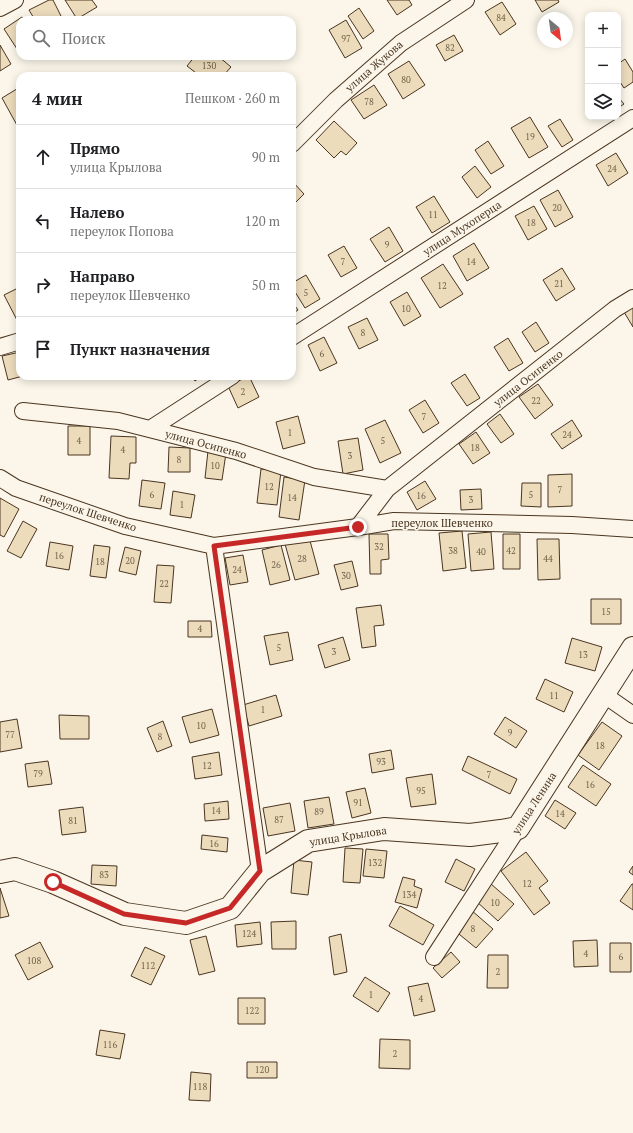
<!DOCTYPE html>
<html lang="ru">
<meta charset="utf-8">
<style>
body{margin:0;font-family:"PT Serif",serif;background:#f2f2f2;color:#202124}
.controls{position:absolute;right:12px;top:12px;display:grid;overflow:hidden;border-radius:8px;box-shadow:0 2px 10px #0003}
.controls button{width:36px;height:36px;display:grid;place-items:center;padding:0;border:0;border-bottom:1px solid #e0e0e0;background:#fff;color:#202124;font:20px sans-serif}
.compass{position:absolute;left:537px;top:12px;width:36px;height:36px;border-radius:50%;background:#fff;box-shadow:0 2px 10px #0003;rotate:151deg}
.stop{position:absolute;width:12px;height:12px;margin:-9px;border:3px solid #c62828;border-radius:50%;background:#fff}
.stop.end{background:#c62828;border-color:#fff;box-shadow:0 1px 4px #0008}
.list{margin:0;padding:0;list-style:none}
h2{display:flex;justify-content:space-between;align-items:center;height:52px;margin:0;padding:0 16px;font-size:17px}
h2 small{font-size:13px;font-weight:400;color:#757577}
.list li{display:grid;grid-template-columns:26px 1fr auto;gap:12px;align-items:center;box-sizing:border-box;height:64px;padding:0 16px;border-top:1px solid #e0e0e0}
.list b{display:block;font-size:15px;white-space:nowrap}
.list p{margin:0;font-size:13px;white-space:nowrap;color:#757577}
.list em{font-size:13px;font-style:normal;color:#757577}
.icon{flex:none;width:22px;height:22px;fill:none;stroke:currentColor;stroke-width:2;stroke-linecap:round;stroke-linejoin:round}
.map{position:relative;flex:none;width:633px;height:1133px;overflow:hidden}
.search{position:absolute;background:#fff;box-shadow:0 2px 10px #0003;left:16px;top:16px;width:280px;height:44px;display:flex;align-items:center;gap:10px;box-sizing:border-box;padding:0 14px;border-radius:12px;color:#757577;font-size:15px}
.panel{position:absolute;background:#fff;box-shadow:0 2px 10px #0003;left:16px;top:72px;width:280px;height:308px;border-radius:12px}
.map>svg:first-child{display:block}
</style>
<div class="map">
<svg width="633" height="1133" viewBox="0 0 633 1133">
<rect width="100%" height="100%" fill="#fbf6e9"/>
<path fill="#ecdcbc" stroke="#4a3520" d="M49,0h4l10,20h-28l-6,-10z
M65,0h27l5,7 -20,12z
M387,0h22l3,5 -15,10z
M535,0h23l1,2 -17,10z
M502,2l14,22 -16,11 -15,-23z
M359,8l15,23 -11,8 -15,-23z
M22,17l3,3h-5l-1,32 -15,-23z
M346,20l16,28 -17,10 -16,-28z
M454,35l9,16 -18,10 -9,-16z
M0,45l11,19 -11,7z
M195,56h23l13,11 -8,9h-23l-13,-10z
M625,59l8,13v10l-9,6 -6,-9v-15z
M409,61l16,24 -22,14 -15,-25z
M374,85l13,20 -23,14 -13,-19z
M20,87v39l-2,1 -16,-29z
M618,97l6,7 -6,4z
M530,117l18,30 -19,11 -18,-30z
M560,119l13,21 -11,7 -14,-21z
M334,121l23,22 -11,12 -5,-4 -7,7 -18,-18z
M488,141l16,25 -13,8 -16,-24z
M616,153l12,20 -20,13 -12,-21z
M475,166l16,21 -14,11 -15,-21z
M292,181l12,13 -12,12z
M558,190l15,27 -18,10 -15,-27z
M434,196l16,26 -18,11 -16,-26z
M534,206l13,23 -19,11 -13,-24z
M389,227l14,24 -18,11 -15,-23z
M474,243l15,25 -22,13 -14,-25z
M344,246l13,22 -16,9 -13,-22z
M443,264l20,30 -23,14 -19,-30z
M562,268l13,21 -19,12 -13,-21z
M306,275l14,24 -15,9 -13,-21v-4z
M20,287v33l-2,2 -14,-27z
M407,292l14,24 -17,10 -14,-24z
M292,302l6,8 -6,4z
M633,307v20l-9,-15z
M367,318l11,22 -19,9 -11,-22z
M536,322l13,21 -14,9 -13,-20z
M324,337l13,26 -17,8 -12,-26z
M508,338l15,25 -14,8 -15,-24z
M20,352v24h3l-15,4 -6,-24z
M465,374l15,24 -13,8 -16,-23z
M191,376h11l-7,5z
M249,376l10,21 -21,11 -10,-22z
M538,384l15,21 -18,14 -16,-22z
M425,400l14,23 -16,10 -14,-23z
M500,414l14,20 -13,9 -14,-19z
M298,416l7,27 -22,6 -7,-27z
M385,420l16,33 -21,10 -15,-34z
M572,420l10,16 -20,13 -11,-15z
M68,426h22v29h-22z
M476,432l14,21 -17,11 -14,-20z
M111,436l25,1v26h-6l-1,16 -20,-1z
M358,438l5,32 -20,4 -5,-33z
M169,447l21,1v24h-22z
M208,451l18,2 -4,27 -17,-2z
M261,469l20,2 -4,34 -20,-2z
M572,474v32l-24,1v-32z
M284,477l21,3 -6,40 -20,-3z
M142,480l23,3 -4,26 -22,-3z
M425,481l11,18 -19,11 -10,-18z
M522,483h19v24l-20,-1z
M481,489l1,20 -21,1 -1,-20z
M173,491l22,4 -4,23 -21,-3z
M0,498l19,11 -15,28 -4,-2z
M23,521l14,8 -16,29 -14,-7z
M462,531l4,37 -23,3 -4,-38z
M491,532l3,37 -23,2 -3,-37z
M369,534h19l1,25 -8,1v14h-11z
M503,534h17v35h-17z
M309,537l10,37 -24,6 -10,-36z
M537,539h22l1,40 -22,1z
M50,542l23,4 -4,24 -23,-4z
M94,545l16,2 -4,31 -16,-2z
M281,545l9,35 -20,5 -8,-35z
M125,547l16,4 -5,24 -17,-4z
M243,555l5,27 -18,3 -5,-27z
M352,561l6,25 -17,4 -7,-25z
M157,565l17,1 -3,37 -17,-1z
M591,599h30v25h-30z
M381,605l3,20 -10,1 2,20 -14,2 -6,-40z
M188,621h23l1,16h-24z
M288,632l5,28 -23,5 -6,-29z
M343,637l7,23 -25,8 -7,-23z
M572,638l30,9 -7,24 -30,-8z
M545,679l28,13 -9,20 -28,-13z
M276,695l6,21 -33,10 -6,-21z
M212,709l7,26 -29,8 -8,-26z
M59,715l30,1v23h-29z
M505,717l22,14 -11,17 -22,-14z
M17,719l5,29 -22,4v-30z
M163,721l9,25 -15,6 -10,-24z
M602,722l20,14 -23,34 -21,-15z
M391,750l3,19 -22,4 -3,-19z
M219,752l3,23 -27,4 -3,-22z
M468,756l49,23 -7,15 -48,-24z
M48,761l4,23 -24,3 -3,-23z
M583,765l28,19 -15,22 -28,-19z
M432,774l4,30 -25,3 -5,-29z
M365,788l6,25 -19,5 -6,-26z
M329,797l5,27 -26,4 -4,-27z
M555,800l21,13 -11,16 -20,-13z
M228,801l1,18 -24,2 -1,-17z
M290,803l5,28 -27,5 -5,-28z
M83,807l3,25 -24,3 -3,-25z
M202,835l26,3 -1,14 -26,-3z
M345,848l18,1 -3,34 -17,-1z
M366,849l21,2 -3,27 -21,-2z
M526,852l22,29 -9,7 11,15 -16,12 -33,-44z
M456,859l19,10 -11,22 -19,-9z
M294,860l18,2 -4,33 -17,-2z
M92,865l25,1 -1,20 -25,-2z
M633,866v9l-4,-3z
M403,877l12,3 -1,6 8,3 -5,19 -22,-6z
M491,884l23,20 -16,17 -22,-20z
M632,884h1v26l-13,-9z
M0,888l9,28 -9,2z
M400,906l34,19 -11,20 -34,-19z
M471,910l22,19 -17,19 -22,-18z
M296,921v28h-24l-1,-27z
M260,922l2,22 -25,3 -2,-22z
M341,934l6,38 -13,3 -5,-38z
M206,936l9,35 -16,4 -9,-35z
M597,940l1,26 -24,1 -1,-26z
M40,942l13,25 -25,13 -13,-25z
M610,943h21v29h-21z
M145,947l20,9 -14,29 -20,-9z
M451,952l9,10 -18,16 -9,-10z
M488,955h20v33h-21z
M365,977l25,16 -12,19 -25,-16z
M428,983l7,28 -21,5 -6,-29z
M238,998h27v26h-27z
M100,1030l25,4 -5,25 -24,-4z
M380,1039l30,1v29l-31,-1z
M247,1062h30v16h-30z
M191,1072l20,2 -1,27 -21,-1z"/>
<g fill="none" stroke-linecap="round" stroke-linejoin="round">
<g stroke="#4a3520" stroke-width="18">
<path id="street" d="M0,8l15,-8
M292,144l44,-44 65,-57 65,-43
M292,337l341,-219
M0,347l20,-6
M23,411l95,10 118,30 78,26 73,12
M150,429l82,-53
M0,478l16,10 109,38 89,20 144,-19 36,-6 178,4 61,4
M358,527l29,-38 228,-180 18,-11
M214,546l46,325
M603,694l30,21
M434,957l84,-129"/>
</g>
<g stroke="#4a3520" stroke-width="24">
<path id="secondary" d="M0,872l15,-3 38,13 72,32 61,9 44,-15 30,-37 48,-30 76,-12 86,6 31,-4 17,-3 115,-180"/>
</g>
<use href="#street" stroke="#fbf6e9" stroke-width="16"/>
<use href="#secondary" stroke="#fbf6e9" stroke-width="22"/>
</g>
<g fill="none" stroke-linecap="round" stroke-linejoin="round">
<path stroke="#c62828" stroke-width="5" d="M53,882l71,32 62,9 44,-15 30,-37 -46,-325 144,-19"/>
</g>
<g text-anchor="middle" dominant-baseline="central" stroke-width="3" stroke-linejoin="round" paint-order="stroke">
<g font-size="9" fill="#725f47">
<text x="501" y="18">84</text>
<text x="346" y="39">97</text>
<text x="450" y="48">82</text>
<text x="209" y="66">130</text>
<text x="406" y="80">80</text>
<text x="369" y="102">78</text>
<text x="530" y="137">19</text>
<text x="612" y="169">24</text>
<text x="557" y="208">20</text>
<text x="433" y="215">11</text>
<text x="531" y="223">18</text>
<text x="387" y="245">9</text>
<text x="343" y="262">7</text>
<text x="471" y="262">14</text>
<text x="559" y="284">21</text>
<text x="442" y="286">12</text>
<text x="306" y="293">5</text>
<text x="406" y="309">10</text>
<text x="363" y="333">8</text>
<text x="322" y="354">6</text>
<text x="243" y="392">2</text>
<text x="536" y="401">22</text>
<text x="424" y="417">7</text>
<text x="290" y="433">1</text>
<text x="567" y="435">24</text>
<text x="79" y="441">4</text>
<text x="383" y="441">5</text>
<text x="475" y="448">18</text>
<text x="123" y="450">4</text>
<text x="350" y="456">3</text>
<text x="179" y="460">8</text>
<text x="215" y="466">10</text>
<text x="269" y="487">12</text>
<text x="560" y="490">7</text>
<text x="152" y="495">6</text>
<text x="531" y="495">5</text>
<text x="421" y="496">16</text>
<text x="292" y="498">14</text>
<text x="471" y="500">3</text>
<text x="182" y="505">1</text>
<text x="379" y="547">32</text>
<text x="453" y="551">38</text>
<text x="511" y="551">42</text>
<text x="481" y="552">40</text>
<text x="59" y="556">16</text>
<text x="302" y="559">28</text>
<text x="548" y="559">44</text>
<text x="130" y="561">20</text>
<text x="100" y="562">18</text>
<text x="276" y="565">26</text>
<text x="237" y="570">24</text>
<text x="346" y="576">30</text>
<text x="164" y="584">22</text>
<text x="606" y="612">15</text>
<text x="200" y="629">4</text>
<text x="279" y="648">5</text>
<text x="334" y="652">3</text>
<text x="583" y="655">13</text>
<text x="554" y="696">11</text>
<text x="263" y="710">1</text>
<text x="201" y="726">10</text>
<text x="510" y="733">9</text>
<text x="10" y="735">77</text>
<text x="160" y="737">8</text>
<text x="600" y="746">18</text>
<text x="381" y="762">93</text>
<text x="207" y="766">12</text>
<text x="38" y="774">79</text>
<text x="489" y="775">7</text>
<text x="590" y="785">16</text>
<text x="421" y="791">95</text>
<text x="358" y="803">91</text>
<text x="216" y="811">14</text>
<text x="319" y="812">89</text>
<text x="560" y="814">14</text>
<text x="279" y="820">87</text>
<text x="73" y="821">81</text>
<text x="214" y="844">16</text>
<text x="375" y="863">132</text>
<text x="104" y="875">83</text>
<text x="527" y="884">12</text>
<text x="409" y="895">134</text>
<text x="495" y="903">10</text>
<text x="473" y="929">8</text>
<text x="249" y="934">124</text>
<text x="586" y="954">4</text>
<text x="621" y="957">6</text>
<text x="34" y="961">108</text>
<text x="148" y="966">112</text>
<text x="498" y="972">2</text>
<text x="371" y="995">1</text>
<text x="421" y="999">4</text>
<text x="252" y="1011">122</text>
<text x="110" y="1045">116</text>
<text x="395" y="1054">2</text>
<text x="262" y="1070">120</text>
<text x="200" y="1087">118</text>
</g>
<g font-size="11" fill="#4a3520" stroke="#fbf6e9">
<text transform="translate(374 66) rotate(-41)">улица Жукова</text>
<text transform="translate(462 228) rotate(-33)">улица Мухоперца</text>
<text transform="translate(528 378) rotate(-38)">улица Осипенко</text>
<text transform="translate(206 444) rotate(15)">улица Осипенко</text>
<text transform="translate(88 512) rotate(18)">переулок Шевченко</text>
<text x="442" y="523">переулок Шевченко</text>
<text transform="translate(534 803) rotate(-57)">улица Ленина</text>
<text transform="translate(348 836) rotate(-9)">улица Крылова</text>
</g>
</g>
</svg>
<div class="controls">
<button>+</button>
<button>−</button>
<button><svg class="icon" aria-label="layers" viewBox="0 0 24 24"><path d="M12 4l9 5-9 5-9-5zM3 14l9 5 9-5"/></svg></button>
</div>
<svg class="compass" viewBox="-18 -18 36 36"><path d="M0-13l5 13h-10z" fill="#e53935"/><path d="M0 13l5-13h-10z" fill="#757577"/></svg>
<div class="stop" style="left:53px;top:882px"></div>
<div class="stop end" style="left:358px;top:527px"></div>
<div class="search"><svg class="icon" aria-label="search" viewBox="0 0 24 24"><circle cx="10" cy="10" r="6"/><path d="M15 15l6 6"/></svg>Поиск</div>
<section class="panel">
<h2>4 мин<small>Пешком · 260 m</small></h2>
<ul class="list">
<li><svg class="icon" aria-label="ahead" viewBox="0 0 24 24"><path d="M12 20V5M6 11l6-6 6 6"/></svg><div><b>Прямо</b><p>улица Крылова</p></div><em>90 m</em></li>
<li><svg class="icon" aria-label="left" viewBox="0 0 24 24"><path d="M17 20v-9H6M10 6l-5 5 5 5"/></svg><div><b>Налево</b><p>переулок Попова</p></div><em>120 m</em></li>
<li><svg class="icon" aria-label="right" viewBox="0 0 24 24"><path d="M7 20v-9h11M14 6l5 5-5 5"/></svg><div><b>Направо</b><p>переулок Шевченко</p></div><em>50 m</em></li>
<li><svg class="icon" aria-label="arrive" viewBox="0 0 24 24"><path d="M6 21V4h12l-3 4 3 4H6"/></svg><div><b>Пункт назначения</b></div></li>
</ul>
</section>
</div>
